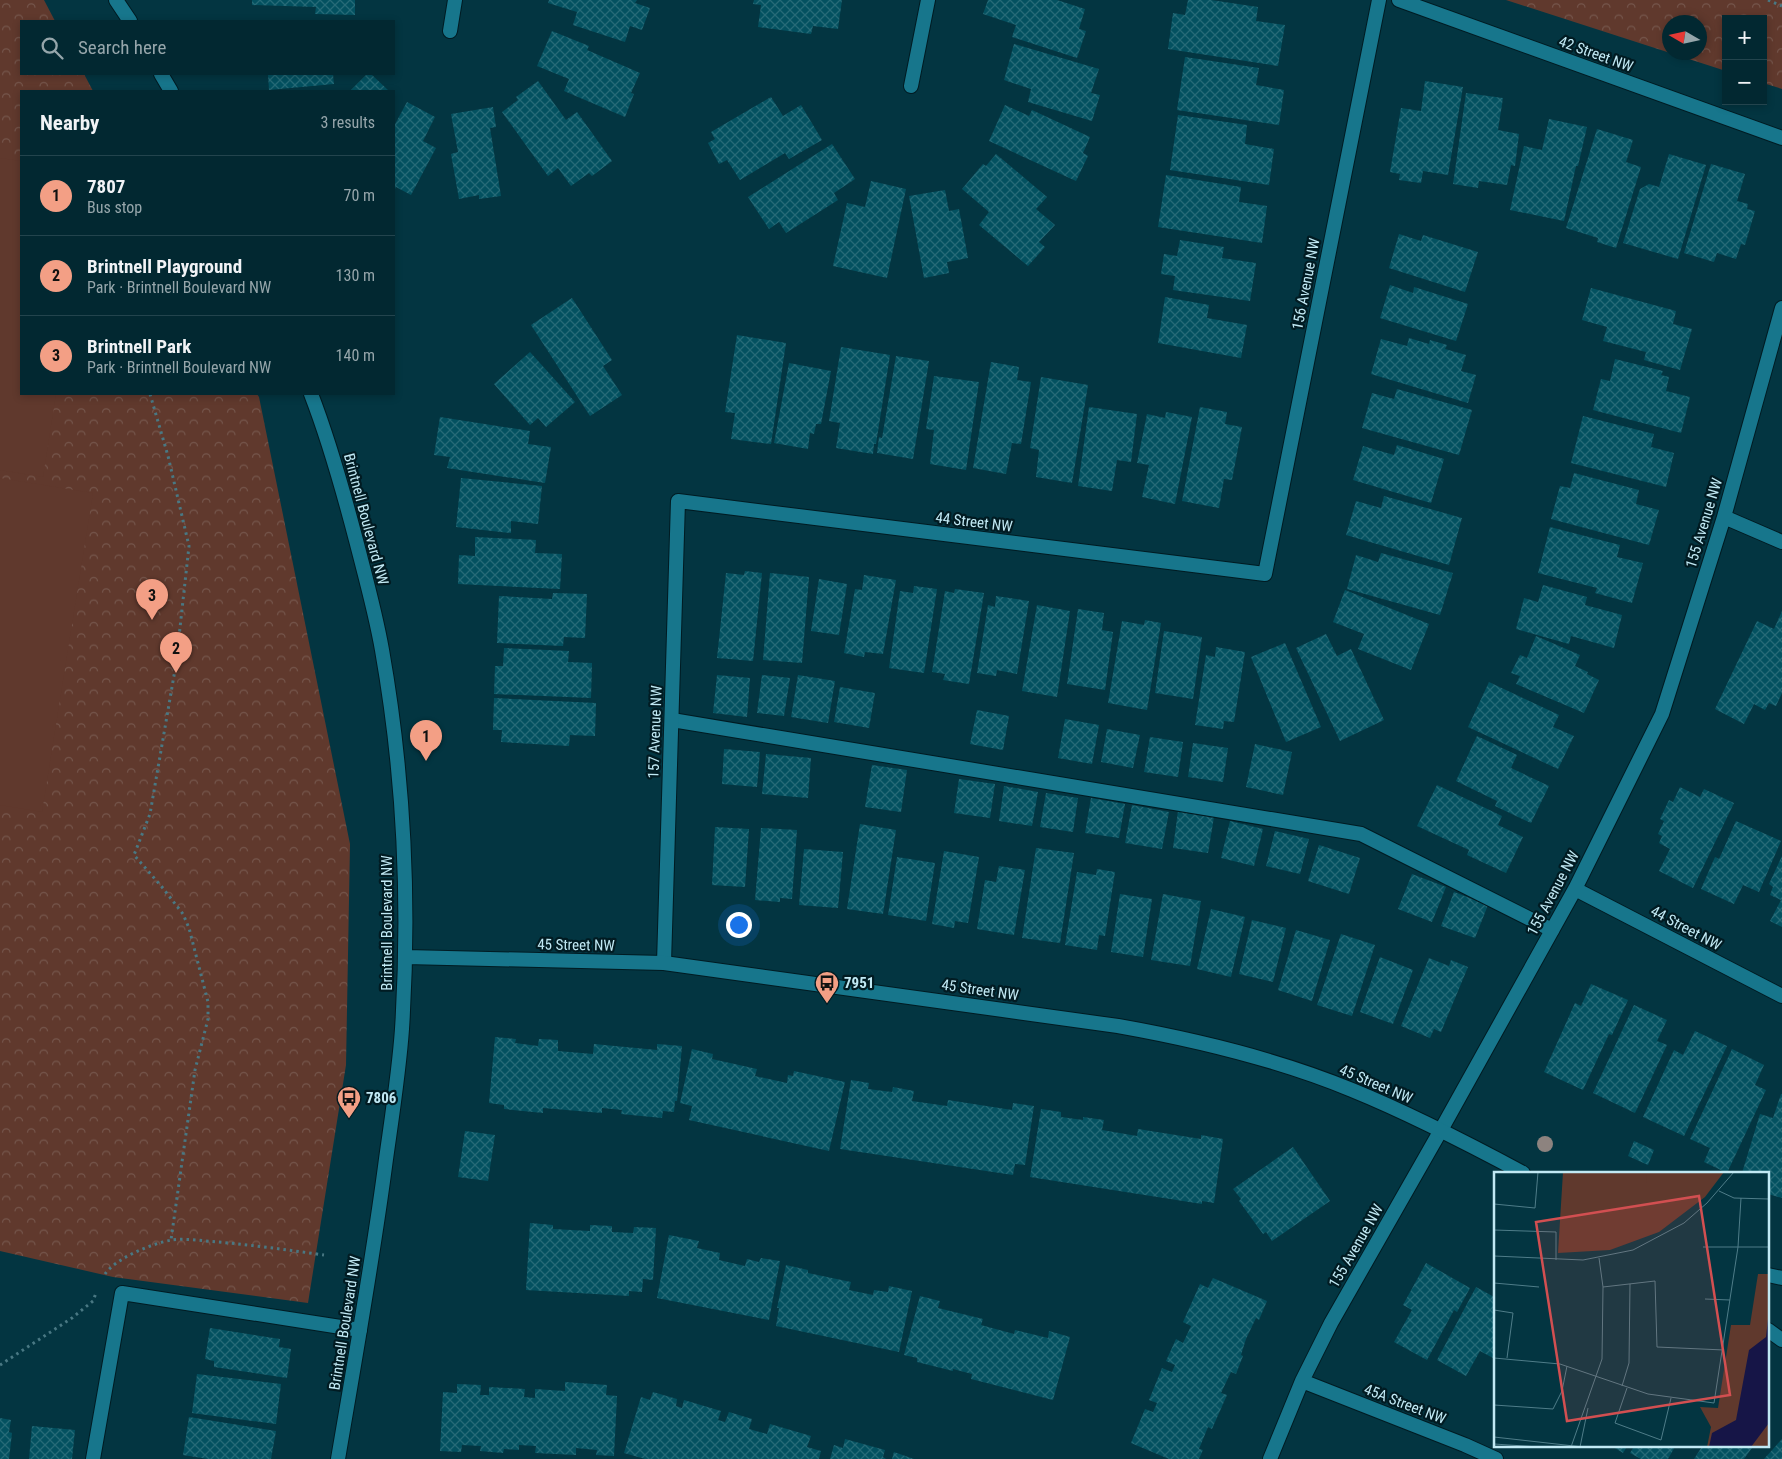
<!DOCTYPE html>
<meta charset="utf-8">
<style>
body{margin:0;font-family:"Roboto Condensed",sans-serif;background:#10343d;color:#f1f3f6}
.controls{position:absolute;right:15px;top:15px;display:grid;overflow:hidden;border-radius:0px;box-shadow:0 2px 8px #0003}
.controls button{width:45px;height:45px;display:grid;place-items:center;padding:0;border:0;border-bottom:1px solid #23444d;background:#022831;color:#f1f3f6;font:25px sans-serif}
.compass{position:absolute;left:1662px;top:15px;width:45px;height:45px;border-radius:50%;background:#022831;box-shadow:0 2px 8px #0003;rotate:279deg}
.you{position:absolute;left:738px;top:924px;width:18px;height:18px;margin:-12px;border:4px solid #fff;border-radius:50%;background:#1a73e8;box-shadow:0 0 0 8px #1a73e833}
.badge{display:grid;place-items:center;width:32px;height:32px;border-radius:50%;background:#f39f85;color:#111;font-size:16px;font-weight:700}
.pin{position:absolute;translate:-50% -41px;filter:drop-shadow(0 1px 2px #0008)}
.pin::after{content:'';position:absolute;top:26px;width:18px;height:15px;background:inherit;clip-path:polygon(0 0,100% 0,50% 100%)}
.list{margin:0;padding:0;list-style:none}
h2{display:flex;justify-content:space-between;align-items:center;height:65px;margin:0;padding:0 20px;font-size:21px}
h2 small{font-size:16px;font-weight:400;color:#96a6ab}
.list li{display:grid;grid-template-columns:32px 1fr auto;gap:15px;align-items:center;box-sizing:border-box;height:80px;padding:0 20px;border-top:1px solid #23444d}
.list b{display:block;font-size:19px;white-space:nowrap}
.list p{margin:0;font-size:16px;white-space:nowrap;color:#96a6ab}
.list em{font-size:16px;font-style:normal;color:#96a6ab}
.icon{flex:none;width:28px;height:28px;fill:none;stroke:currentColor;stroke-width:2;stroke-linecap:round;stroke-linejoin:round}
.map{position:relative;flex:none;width:1782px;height:1459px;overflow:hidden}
.search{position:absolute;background:#022831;box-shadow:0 2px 8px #0003;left:20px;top:20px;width:375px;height:55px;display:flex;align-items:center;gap:12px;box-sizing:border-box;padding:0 18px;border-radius:0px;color:#96a6ab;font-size:19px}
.panel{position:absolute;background:#022831;box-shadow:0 2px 8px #0003;left:20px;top:90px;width:375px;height:305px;border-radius:0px}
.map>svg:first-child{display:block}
</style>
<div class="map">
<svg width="1782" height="1459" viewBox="0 0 1782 1459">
<defs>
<pattern id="park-crowns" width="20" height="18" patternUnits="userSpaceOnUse" patternTransform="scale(1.25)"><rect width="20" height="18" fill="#60392d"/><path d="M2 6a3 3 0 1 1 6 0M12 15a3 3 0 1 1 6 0" fill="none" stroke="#75564c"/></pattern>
<pattern id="building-cross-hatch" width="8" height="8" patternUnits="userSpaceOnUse" patternTransform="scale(1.25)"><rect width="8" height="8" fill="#035160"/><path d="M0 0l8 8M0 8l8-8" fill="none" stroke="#266a77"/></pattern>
</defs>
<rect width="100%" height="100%" fill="#033541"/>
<path fill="url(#park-crowns)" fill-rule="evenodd" d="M0,0h44l11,21h-34v53h63l9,17h-72v303h236l2,3 91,447 -4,221 -38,238 -195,-26 -113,-26z
M1506,0h276v89l-19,-6v-64h-37v52zM1670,22h30v30h-30z"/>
<path fill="#60392d" d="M0,158l21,3v233h35l-13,83 -43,-7z
M0,478l93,15 -51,319 -42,-7z"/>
<path fill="url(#building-cross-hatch)" d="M252,0h103v15l-40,-1 1,-7 -64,-2z
M549,0h88l-2,3 15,5 -8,22 -12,-4 -5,16 -52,-17 4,-13 -29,-9z
M754,0h88l-4,29 -25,-3 -2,8 -53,-7 3,-22 -8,-1z
M988,0h69l28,9 -6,20 7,2 -9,27 -65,-21 4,-12 -33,-11z
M1188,0h23l47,7 -2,14 29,4 -7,41 -110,-17 5,-36 12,2z
M552,31l37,15 -2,4 53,23 -9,20 3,1 -9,23 -61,-26 5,-12 -32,-13z
M1014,44l85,25 -8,24 9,2 -8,26 -64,-19 3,-13 -27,-9z
M1185,57l74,11 -3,17 28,5 -5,35 -102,-15z
M268,74h65l1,10 -65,6z
M367,74h4l18,17h-39z
M538,81l28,39 11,-8 35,49 -20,15 -3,-3 -18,13 -13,-18 -10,8 -46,-64 16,-12 -2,-3z
M1425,81l38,6 -15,88 -25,-4 -2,12 -22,-3 1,-6 -10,-2 11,-64 20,3z
M1466,93l37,5 -5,32 21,4 -4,32 -4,-1 -4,20 -28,-4 -1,7 -25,-4z
M771,97l12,19 18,-11 21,35 -33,19 -4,-6 -45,27 -13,-20 -8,4 -11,-21 7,-4 -4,-7z
M407,102l28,15 -12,24 13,7 -25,47 -15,-8 -2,4v-65z
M1005,105l24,11 3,-6 58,27 -7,16 5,3 -12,25 -87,-40z
M493,107l3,20 -6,1 11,68 -22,3v-4l-20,4 -8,-45 7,-2 -7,-38z
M1178,115l69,10 -2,19 29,5 -5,36 -99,-15z
M1549,119l38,8 -9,39h-2l-12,55 -54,-11 14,-64 18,4z
M1597,129l36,11 -7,22 15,5 -25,81 -19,-6 1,-4 -32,-10z
M832,144l23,35 -21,14 4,7 -52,33 -7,-11 -10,7 -21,-32z
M996,154l51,43 -11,12 19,16 -16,17 6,5 -17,19 -49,-41 10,-13 -27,-23 21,-25 3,2z
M1669,154l37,11 -28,94 -55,-16 17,-54 9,-5 10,3z
M1711,164l34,10 -8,27 11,3 -1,5 8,2 -10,34 -4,-1 -5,15 -19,-6 -3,9 -30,-9z
M1166,175l75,12 -2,15 28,4 -5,37 -104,-16z
M871,181l35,8 -19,89 -54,-12 14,-63 18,4z
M945,190l4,21 10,-2 9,49 -21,4 2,11 -25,5 -15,-82z
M1399,234l22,7 2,-6 55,17 -13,40 -76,-24z
M1180,240l44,7 -2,11 34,5 -6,38 -77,-11 2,-14 -14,-2 3,-20 13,2z
M1390,285l23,8 1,-6 54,17 -12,37 -76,-23z
M1591,288l85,23 -3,13 19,5 -12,41 -36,-10 2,-8 -43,-11 4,-14 -25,-7z
M1165,297l44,8 -2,13 40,7 -6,33 -83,-15z
M572,298l40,62 -9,6 19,29 -32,21 -59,-91z
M737,335l49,8 -15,101 -40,-5 4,-26 -10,-1z
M1409,338l20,6 1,-4 17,5 -2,4 21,6 -5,16 15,4 -8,28 -97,-29 10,-35 26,7z
M841,347l49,8 -14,89h-2l-1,10 -37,-6 4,-25 -11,-2z
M530,352l45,50 -29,25 -8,-9 -8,7 -36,-41z
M896,356l33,5 -16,98 -36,-6 2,-16 3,1z
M1615,359l48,12 -2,4 8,2 -3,14 24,6 -9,36 -88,-23 8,-31 9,2z
M991,362l28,5 -2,13 14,2 -10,62 -9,-1 -6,31 -33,-6z
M789,363l42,8 -10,53h-5l-2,10 -4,-1 -2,16 -34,-6z
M934,376l45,6 -13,88 -36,-6 4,-34 -8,-1z
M1041,377l47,8 -16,98 -36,-6 3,-27 -9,-2z
M1397,389l75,21 -13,45 -97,-27 10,-35 22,6z
M1089,407l48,7 -6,48 -14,-2 -5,31 -34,-5z
M1200,407l27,5 -2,12 17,3 -10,53 -8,-1 -5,29 -37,-7z
M1166,412l26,5 -17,87 -33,-7 7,-32 -12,-2 10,-49 18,4z
M1583,416l71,18 -3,13 23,6 -8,34 -95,-24z
M440,417l90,14 -2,13 23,3 -6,36 -98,-15 3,-11 -16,-2z
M1397,445l47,14 -13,44 -78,-23 10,-34 31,9z
M1574,473l65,17 -3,14 23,6 -10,35 -98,-26 9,-33 10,2z
M461,478l81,8 -4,38 -27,-3v12l-55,-6z
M1384,496l78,22 -13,47 -103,-30 10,-34 25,7z
M1550,527l70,18 -3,12 26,6 -11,40 -37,-10 2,-5 -59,-15z
M475,537l61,3 -1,13 27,1 -2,35 -102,-5 1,-29 16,1z
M1381,553l72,20 -13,42 -93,-26 9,-34 22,7z
M745,571l17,2 -9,88 -36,-3 9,-85 18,2z
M770,573l39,4 -7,86 -39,-3z
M864,575l32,5 -13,74 -18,-2 -1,5 -20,-4 11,-64 7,1z
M819,579l28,5 -8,51 -28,-4z
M1543,585l44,12 -2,8 37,10 -8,33 -43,-12 -2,8 -53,-15 8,-31 14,4z
M914,586l23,3 -13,84 -35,-5 11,-77 13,2z
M955,589l29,4 -15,91 -26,-4 2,-6 -13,-2 13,-81 9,2z
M1345,590l84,34 -18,46 -53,-21 6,-15 -31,-12z
M553,593l34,1 -2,44 -21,-1 -1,9 -66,-3 2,-47 53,3z
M996,596l33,5 -12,73 -20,-4 -1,6 -19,-3 11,-68 7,2z
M1037,605l33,6 -13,86 -35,-6z
M1078,609l26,4 -2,17 11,2 -8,58 -38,-6z
M1782,611v82l-6,13 -7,-3 -4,7 -11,-6 -10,20 -29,-15 42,-88 17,8z
M1145,620l16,3 -14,87 -39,-7 14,-82 22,4z
M1164,631l38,6 -9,62 -38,-6z
M1326,634l11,22 14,-7 33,71 -44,21 -44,-93z
M1536,636l44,19 -5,11 13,6 -1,2 12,6 -15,33 -68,-29 4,-8 -9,-3 9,-18 7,3z
M1285,643l36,84 -35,15 -35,-85z
M1216,647l29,5 -11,70 -10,-1 -1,8 -28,-4 11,-70 9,2z
M504,648l65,3 -1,11 24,1 -1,35 -97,-4 1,-28h8z
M717,675l33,3 -3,39 -34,-4z
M762,675l28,3 -6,38 -27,-3z
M798,675l37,6 -7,42 -37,-6z
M1489,682l70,33 -6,12 21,9 -16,33 -90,-42z
M840,687l35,6 -6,35 -35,-6z
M494,698l102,5 -1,33 -25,-1 -1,11 -68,-4 1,-12h-9z
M977,710l32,6 -6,34 -33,-6z
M1065,719l34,6 -7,39 -34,-6z
M1107,729l33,6 -7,33 -32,-6z
M1477,736l40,19 -6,13 38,18 -18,37 -36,-17 2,-5 -41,-20z
M1150,737l33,5 -5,35 -34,-5z
M1193,743l35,5 -5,34 -35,-5z
M1255,744l37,8 -9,43 -37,-8z
M724,749l36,3 -3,35 -35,-3z
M766,754l45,4 -3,40 -46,-4z
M872,765l35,5 -6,42 -36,-5z
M959,779l36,5 -5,34 -36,-5z
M1437,785l65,31 -4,9 25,12 -17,36 -39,-18 2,-5 -52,-24z
M1004,786l34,6 -6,34 -33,-5z
M1680,787l20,10 4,-8 30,14 -41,85 -34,-17 11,-22 -11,-6 3,-7 -4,-2 6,-13 -4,-2 9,-19 4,2z
M1046,793l32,5 -5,34 -33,-5z
M1091,798l34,6 -6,34 -34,-5z
M1132,805l37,7 -7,37 -37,-6z
M1178,811l36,6 -6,36 -35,-5z
M1230,821l33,8 -9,37 -33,-8z
M1736,821l45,20 -22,51 -16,-7 -9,19 -33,-15 14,-32 4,2z
M860,824l36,6 -13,84 -36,-5z
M715,827l34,2 -4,58 -33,-2z
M761,828l36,2 -5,69 -12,-1v4l-25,-2z
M1275,831l34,8 -9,35 -34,-8z
M1319,845l41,13 -11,36 -41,-13z
M1036,848l38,5 -14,90 -38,-5z
M804,849l39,3 -5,56 -39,-3z
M944,851l35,6 -11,66 -13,-2 -1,7 -22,-4z
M1782,856v71l-12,-6 11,-21 -11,-5 3,-8 -4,-3z
M897,857l38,6 -9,58 -38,-6z
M999,866l26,4 -11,65 -37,-6 8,-49 11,2z
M1097,869l18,3 -10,64 -6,-1 -2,15 -32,-5 12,-73 19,3z
M1412,874l34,13 -14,35 -34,-13z
M1454,892l34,13 -13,33 -34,-12z
M1120,894l32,5 -9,58 -32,-5z
M1163,894l38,7 -11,65 -39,-6z
M1211,909l34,8 -14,60 -34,-8z
M1252,920l34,8 -13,54 -34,-8z
M1296,930l34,10 -18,61 -34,-11z
M1341,934l34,11 -23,71 -35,-11z
M1380,957l33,13 -20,54 -33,-12z
M1429,958l20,8 2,-6 17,7 -27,65 -7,-3 -4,9 -29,-12z
M1591,984l37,16 -16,35 -3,-1 -26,56 -39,-18 31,-69 6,3z
M1634,1005l33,15 -10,21 10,4 -32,68 -42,-20z
M1695,1031l32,15 -43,90 -41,-19 31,-67 9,5z
M495,1037l21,2 -1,4 23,3 1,-7 19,1v11l35,3 1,-10 63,6v-6l25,2 -5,55h-2l-1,11 -11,-1 -1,7 -41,-4 1,-4 -20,-2v5l-59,-5v5l-39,-4v-4l-15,-2z
M692,1049l21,5 -1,5 45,10 -2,7 32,7 1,-8 5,1 1,-5 51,11 -16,69 -140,-31 3,-14 -12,-3z
M1732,1049l32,16 -9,20 11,5 -39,83 -23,-11 6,-14 -20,-9z
M851,1080l18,3 -1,6 24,3 1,-5 21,4 -2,10 35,5 1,-6 64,10 1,-7 21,3 -9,59 -10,-1 -2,11 -173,-26z
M1781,1094h1v104l-14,-4v-21h-26l18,-59 13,4z
M1041,1109l20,3v5l22,3v-3l21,3 -2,10 35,6 1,-7 63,10v-4l22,4 -9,64 -12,-2v3l-172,-27z
M465,1131l30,4 -7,46 -30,-4z
M1634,1141l20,9 -6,15 -20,-9z
M1293,1147l37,54 -58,40 -6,-9 -3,2 -24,-33 2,-2 -8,-10z
M530,1223l23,2v4l37,2v-6l22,1v6l21,1 1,-6 22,1 -3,52 -10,-1 -1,13 -13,-1v5l-103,-6z
M669,1235l30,6 -2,7 23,5 -1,7 26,6 2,-7 12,3 2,-4 19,3 -11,59 -112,-22z
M1426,1263l44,25 -13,24 -3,-2 -27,50 -33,-18 18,-32 -9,-5z
M786,1265l22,5v3l43,9 -2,8 24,5 1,-5 14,2 1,-6 23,5 -13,61 -123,-26 3,-18h-2z
M1213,1278l54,23 -8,19 -3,-2 -10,21 -5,16 2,1 -7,18 -5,-2 -10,21 6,2 -15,34 -4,-2 -9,22 4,1 -4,9h-30l-38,-16 14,-34 8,3 4,-9 -8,-3 13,-32 10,4 3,-7 -9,-4 10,-22 7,4 8,-17 -8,-4 17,-38 8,4z
M1476,1287l20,11v54l-3,6 -13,-7 -14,25 -29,-16z
M920,1296l20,5 -2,7 45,11 -2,6 33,9 1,-4 33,8 1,-7 21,6 -17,63 -82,-21 1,-5 -19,-5v2l-36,-9v-4l-13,-3z
M210,1328l70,11 -1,8 12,2 -4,29 -73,-11v-6l-9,-2z
M197,1374l84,10 -5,40 -84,-11z
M565,1382l42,3 -1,10 11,1 -3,60 -18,-1 1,-5 -21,-2v7l-41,-2 1,-7 -17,-1v5l-15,-1 -1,4 -23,-2 1,-5 -19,-1 -1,7 -21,-1 3,-59 14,1v-9l24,1 -1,10h9v-8l36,2 -1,8 11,1v-9l30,2z
M653,1392l24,7 -1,7 6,2 2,-8 37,11 -3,9 7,2 4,-10 23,7 -3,10 18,5 3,-10 41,12 -4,11 14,4 -2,8h-174l-21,-6 17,-56 9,3z
M189,1417l87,14 -5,28h-63l-25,-4z
M0,1418l11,2 -2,12 3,1 -3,26h-9z
M32,1426l43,4 -3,29h-43z
M845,1439l40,11 -2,7 3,2h-56l4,-14 9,3z
M1782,1439v20h-18z
M1610,1445h18l-5,8z
M1635,1445h41l-8,14h-27l-11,-6z
M1703,1445h51l-10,14h-50z
M894,1452l20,7h-22z"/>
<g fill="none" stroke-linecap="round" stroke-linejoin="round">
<g stroke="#011b22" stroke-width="16">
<path id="service" d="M672,720l689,114 191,96
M93,1459l29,-166 238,37"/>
</g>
<g stroke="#011b22" stroke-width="16">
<path id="minor" d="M1399,0l383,138
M450,31l5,-31
M911,86l17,-86
M1724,517l58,25
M1575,889l207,107
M664,963l14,-462 587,73 114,-574
M1302,1381l163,64 31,14
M1270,1459l32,-78 29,-58 110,-193 134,-241 87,-175 62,-197 58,-209"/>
</g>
<g stroke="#011b22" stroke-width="16">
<path id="tertiary" d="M116,0l14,21
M161,74l10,17
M311,394c19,49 33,100 46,150 9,35 19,71 25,106 22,125 28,253 20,379 -3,43 -10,87 -16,130 -13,100 -31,200 -48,300
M406,957l258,6 454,63c79,14 159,33 234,64 59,24 115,53 171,83
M1768,1275l14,3
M1768,1330l14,10"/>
</g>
<path stroke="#497883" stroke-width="3" stroke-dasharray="2.5 4" stroke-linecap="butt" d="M1768,0l14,6
M150,394l18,62 21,90 -13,118 -26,150 -16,41 28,32 21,27 6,14 19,74v17l-13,51 -24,170
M105,1274c11,-16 48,-31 67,-34 15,-2 31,1 46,2 35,3 70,8 106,13
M0,1365l72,-47 21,-17 3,-8"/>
<use href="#service" stroke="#17768c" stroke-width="14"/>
<use href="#minor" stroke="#17768c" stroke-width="14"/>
<use href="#tertiary" stroke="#17768c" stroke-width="14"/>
</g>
<circle fill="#8d837f" cx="1545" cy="1144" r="8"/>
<defs>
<g id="bus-pin" transform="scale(1.25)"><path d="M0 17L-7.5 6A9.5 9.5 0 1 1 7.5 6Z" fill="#f39f85" stroke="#011b22"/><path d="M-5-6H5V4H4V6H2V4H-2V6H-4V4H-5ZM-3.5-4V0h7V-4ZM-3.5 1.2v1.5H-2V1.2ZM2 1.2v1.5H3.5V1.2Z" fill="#111"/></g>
</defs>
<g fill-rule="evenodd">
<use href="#bus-pin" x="827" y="983"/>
<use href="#bus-pin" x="349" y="1098"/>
</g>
<g text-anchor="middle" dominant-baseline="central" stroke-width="4.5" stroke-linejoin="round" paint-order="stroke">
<g font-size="15" fill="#c1e9f4" stroke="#011b22">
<text transform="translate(1596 54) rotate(20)">42 Street NW</text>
<text transform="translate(1306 284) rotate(-79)">156 Avenue NW</text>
<text transform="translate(366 519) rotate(75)">Brintnell Boulevard NW</text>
<text transform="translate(974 522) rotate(7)">44 Street NW</text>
<text transform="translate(1704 523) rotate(-73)">155 Avenue NW</text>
<text transform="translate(655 732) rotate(-88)">157 Avenue NW</text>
<text transform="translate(1553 893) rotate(-62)">155 Avenue NW</text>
<text transform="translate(387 923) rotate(-90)">Brintnell Boulevard NW</text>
<text transform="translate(1686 928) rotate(28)">44 Street NW</text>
<text transform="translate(576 945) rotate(1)">45 Street NW</text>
<text transform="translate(980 990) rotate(8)">45 Street NW</text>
<text transform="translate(1376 1084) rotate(23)">45 Street NW</text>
<text transform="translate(1356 1246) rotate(-60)">155 Avenue NW</text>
<text transform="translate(345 1323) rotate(-81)">Brintnell Boulevard NW</text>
<text transform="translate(1405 1404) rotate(21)">45A Street NW</text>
</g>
<g font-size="15" font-weight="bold" fill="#c1e9f4" stroke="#011b22" text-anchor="start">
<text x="844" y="983">7951</text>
<text x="366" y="1098">7806</text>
</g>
</g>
<g transform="translate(1494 1172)">
<rect width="275" height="275" fill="#033541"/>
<path d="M69,0h161l-19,25 -46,35 -49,18 -52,3zM264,102h11v173h-62l4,-20 -11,-20 18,1 13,-83h19z" fill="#60392d"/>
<path d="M115,0h36v43h-36zM153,0h34v11h-35zM152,17h35v20h-35z" fill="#60392d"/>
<path d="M275,138v113l-18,24h-42l3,-14 24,-13 13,-70 17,-13z" fill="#161547"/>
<path fill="none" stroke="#4f7d89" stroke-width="1" d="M225,19l15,7 35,1M0,32l41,4 3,-36M0,58l62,2v28M209,75h66M0,84l89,4 50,-10 51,-27 23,-20 27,-31M0,111l45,4M109,115l52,-6 2,66 67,3M211,127l25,1M0,138l19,3 -6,45M0,186l66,6 88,30 66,9 24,-156 3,-49M128,214l7,-23 1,-79M133,216l-12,35 46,17 10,-42M0,233l59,4 9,-18 5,-25M0,265l89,10M0,272l45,3M77,275l31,-88 1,-72 -4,-29M86,275l8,-39"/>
<path fill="#d24f51" fill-opacity="0.15" stroke="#d24f51" stroke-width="2.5" d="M205,24l31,199 -163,26 -31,-199z"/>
<rect width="275" height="275" fill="none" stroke="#c1e9f4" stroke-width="2.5"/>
</g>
</svg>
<div class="controls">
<button>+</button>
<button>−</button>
</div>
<svg class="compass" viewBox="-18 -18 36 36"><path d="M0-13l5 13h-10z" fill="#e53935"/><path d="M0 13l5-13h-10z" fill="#96a6ab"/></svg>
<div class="you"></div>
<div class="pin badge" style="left:426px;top:761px">1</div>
<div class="pin badge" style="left:176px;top:673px">2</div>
<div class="pin badge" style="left:152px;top:620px">3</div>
<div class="search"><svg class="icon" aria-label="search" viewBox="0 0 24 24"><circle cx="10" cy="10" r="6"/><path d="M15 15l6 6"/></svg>Search here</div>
<section class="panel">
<h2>Nearby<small>3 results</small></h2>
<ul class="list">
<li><span class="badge">1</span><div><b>7807</b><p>Bus stop</p></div><em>70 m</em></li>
<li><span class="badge">2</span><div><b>Brintnell Playground</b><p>Park · Brintnell Boulevard NW</p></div><em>130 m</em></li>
<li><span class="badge">3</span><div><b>Brintnell Park</b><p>Park · Brintnell Boulevard NW</p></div><em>140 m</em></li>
</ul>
</section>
</div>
